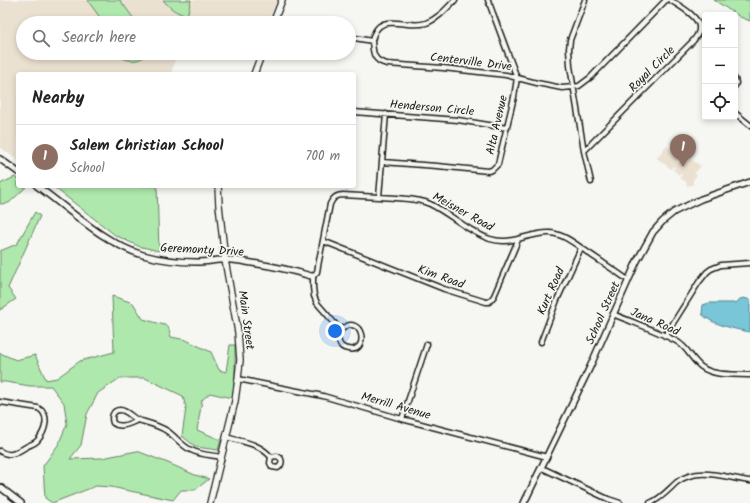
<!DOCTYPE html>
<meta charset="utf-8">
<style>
body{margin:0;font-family:Kalam,sans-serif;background:#f2f2f2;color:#222}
.controls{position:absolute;right:12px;top:12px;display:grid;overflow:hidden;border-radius:4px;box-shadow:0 2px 6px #0003}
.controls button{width:36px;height:36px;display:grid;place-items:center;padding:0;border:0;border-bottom:1px solid #e0e0e0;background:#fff;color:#222;font:20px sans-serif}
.you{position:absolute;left:335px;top:331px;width:14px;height:14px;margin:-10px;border:3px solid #fff;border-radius:50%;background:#1a73e8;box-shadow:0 0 0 6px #1a73e833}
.badge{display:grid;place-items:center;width:26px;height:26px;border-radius:50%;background:#d93025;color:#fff;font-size:13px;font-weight:700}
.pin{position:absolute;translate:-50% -33px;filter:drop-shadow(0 1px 2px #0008)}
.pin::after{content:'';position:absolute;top:21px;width:14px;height:12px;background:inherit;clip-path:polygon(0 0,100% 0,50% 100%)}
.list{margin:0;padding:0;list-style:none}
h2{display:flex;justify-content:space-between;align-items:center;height:52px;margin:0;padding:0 16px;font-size:17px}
h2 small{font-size:13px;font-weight:400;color:#767676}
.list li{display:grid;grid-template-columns:26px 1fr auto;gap:12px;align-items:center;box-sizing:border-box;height:64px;padding:0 16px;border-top:1px solid #e0e0e0}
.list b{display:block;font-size:15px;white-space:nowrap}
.list p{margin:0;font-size:13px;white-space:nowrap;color:#767676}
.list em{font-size:13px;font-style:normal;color:#767676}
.icon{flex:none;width:22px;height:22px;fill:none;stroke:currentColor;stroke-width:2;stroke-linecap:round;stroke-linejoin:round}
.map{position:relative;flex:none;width:750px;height:503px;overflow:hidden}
.search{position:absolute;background:#fff;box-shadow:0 2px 6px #0003;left:16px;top:16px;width:340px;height:44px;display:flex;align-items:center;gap:10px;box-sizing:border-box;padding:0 14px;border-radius:22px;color:#767676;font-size:15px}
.panel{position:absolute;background:#fff;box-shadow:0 2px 6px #0003;left:16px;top:72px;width:340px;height:116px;border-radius:4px}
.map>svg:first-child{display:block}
</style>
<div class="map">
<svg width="750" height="503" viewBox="0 0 750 503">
<rect width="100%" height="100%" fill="#f6f6f2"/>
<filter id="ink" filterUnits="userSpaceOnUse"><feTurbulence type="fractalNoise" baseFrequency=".025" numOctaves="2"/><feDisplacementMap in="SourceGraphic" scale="8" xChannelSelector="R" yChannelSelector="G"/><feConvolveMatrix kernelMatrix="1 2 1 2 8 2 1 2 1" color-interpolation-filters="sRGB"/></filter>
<g filter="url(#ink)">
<path fill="#ebe1d1" d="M0,0h277l-9,23h-245v30h154l-6,21h-153v87l-18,-14z
M666,146l14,10 -4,5 3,2 4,-5v-2l4,-1v2l14,9 -5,6h-1l-1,1 3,2 -4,5v5l-6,1 -1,-4 -6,-4 2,-3 -1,-2 -2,2 -6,-5 2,-2 -2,-2 -2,3 -14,-11z"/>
<path fill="#afe8ac" stroke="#668264" d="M89,0h31l17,23h-33l-16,-22z
M163,0h28l-4,16c-12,-4 -16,-7 -24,-16z
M714,0h36v21l-10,-4z
M116,53c6,0 10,5 16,5 7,0 11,-5 17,-5 -10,10 -23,10 -33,0z
M15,177l3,3v6l8,1 -17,16 -9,1v-20z
M56,186h101l2,65 -21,-5 -23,-11 -60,-47z
M35,212l5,4 -32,72 8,11 -16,11v-59l17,-7z
M112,296l21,7 10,16 25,7 3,11 15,3 25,12 8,18 7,2 4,-27h5v34l-3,19 -22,-5 -8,7 -5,30 24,10 -3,10 -22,-3 -14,-11 4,-28 -3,-12 -38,-18h-25l-22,15 -11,21 -6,31 -11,14 32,-1 35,-7 31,12 27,12 14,4 -14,11h-14l-8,10 -62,-13 -15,-1 -44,17 -7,-5 -2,-32 15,-21 9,-21 -3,-21 -13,-17h-21l-24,-4h-6v-29l16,7 19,-5 11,25 11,-2 23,-17 34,-9z"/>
<path fill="#79c6d8" stroke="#54828d" d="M744,298l6,2v32c-12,-2 -40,-8 -48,-18l1,-9 6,-2h27l4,-4z"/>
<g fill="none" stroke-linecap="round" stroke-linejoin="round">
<g stroke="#1c1c1c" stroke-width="7">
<path id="minor" d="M585,0l-15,40 -1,9 1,17 14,85 7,31
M349,37l23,4c1,12 1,20 15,23l56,4 63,7 31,8 25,5 11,-1 6,-1 12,-9 75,-77
M372,41c6,-32 34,-11 54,-18 12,-4 21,-15 29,-23
M735,79l1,4 -1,3
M354,112l104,8 49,8
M735,113l15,12
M584,151l109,-110c3,-4 6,-7 6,-12 2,-12 -21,-24 -29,-29
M382,162l55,4 51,5 4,-1 6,-6 16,-67 3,-19 -29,-78
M379,197l7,-83
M323,241l121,48 42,13h3l5,-6 19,-44 5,-12
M613,314c21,9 43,16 63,27 11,6 13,14 21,22 12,14 36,11 53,12
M341,330c-5,7 -3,18 7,19 23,5 14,-38 -7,-19l-4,-4 -20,-23 -3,-7 -1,-9v-11l4,-4 1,-6 12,-62c3,-6 6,-9 13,-9 18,1 36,2 54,3 11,1 23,1 33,6 21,10 38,28 60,35 22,7 40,-7 60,-6 15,1 29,14 40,21 13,9 26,17 38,26
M665,336l34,-54 8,-10 4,-3 10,-4 29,-2
M541,342l16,-42 24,-52
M238,379l85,17 79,23 145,38
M0,402l38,6c13,7 7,24 -1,33 -3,3 -8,4 -11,6 -9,5 -16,11 -26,4
M402,419l25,-75
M138,420c-8,3 -17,9 -25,3 -2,-5 -1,-13 7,-13 7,0 12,8 18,10 10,3 20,5 29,11 9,6 15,15 24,19 9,5 20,5 30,7
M226,437c17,5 33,6 45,20l-1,6 2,4 6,1c5,-4 5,-10 -1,-12l-6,1
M542,468l66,31 12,4
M650,503c11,-4 18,-13 27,-21 22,-16 49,-4 73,-1"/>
</g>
<g stroke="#1c1c1c" stroke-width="8">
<path id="tertiary" d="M0,159l18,13
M37,186c32,23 68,58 106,69 18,5 36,7 54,7 11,0 23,-3 34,-2 7,0 14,2 21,3 20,3 39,7 59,13h2
M0,487l21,16
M524,503l66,-136 47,-106 16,-29 10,-11 11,-9 8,-4 19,-9 49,-17"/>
</g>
<g stroke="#1c1c1c" stroke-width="8">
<path id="secondary" d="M273,23l9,-23
M254,74l8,-21
M210,503l25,-102 3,-22 2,-19 -2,-28 -13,-72 -6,-55 -1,-19"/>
</g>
<use href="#minor" stroke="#f6f6f2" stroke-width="4"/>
<use href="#tertiary" stroke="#f6f6f2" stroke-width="5"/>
<use href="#secondary" stroke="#f6f6f2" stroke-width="5.5"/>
</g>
</g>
<g text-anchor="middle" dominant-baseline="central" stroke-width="3.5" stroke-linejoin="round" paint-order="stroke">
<g font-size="12" fill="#1c1c1c" stroke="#f6f6f2">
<text transform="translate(471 62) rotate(7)">Centerville Drive</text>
<text transform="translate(652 69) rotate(-45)">Royal Circle</text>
<text transform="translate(432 108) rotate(5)">Henderson Circle</text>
<text transform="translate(497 125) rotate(-77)">Alta Avenue</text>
<text transform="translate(463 212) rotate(29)">Meisner Road</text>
<text transform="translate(202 250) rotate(3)">Geremonty Drive</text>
<text transform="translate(441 277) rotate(20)">Kim Road</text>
<text transform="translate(551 291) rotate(-66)">Kurt Road</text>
<text transform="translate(603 313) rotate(-66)">School Street</text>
<text transform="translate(246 320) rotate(82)">Main Street</text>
<text transform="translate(655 322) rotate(24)">Jana Road</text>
<text transform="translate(396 406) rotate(16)">Merrill Avenue</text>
</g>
</g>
</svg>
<div class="controls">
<button>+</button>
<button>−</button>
<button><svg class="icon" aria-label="locate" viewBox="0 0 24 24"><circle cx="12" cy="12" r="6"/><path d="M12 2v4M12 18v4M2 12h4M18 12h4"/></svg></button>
</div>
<div class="you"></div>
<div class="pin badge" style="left:683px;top:167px;background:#8d6e63">1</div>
<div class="search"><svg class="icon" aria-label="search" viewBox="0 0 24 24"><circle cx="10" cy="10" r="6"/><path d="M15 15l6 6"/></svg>Search here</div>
<section class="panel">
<h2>Nearby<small></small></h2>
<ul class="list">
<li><span class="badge" style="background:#8d6e63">1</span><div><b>Salem Christian School</b><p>School</p></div><em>700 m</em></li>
</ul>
</section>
</div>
